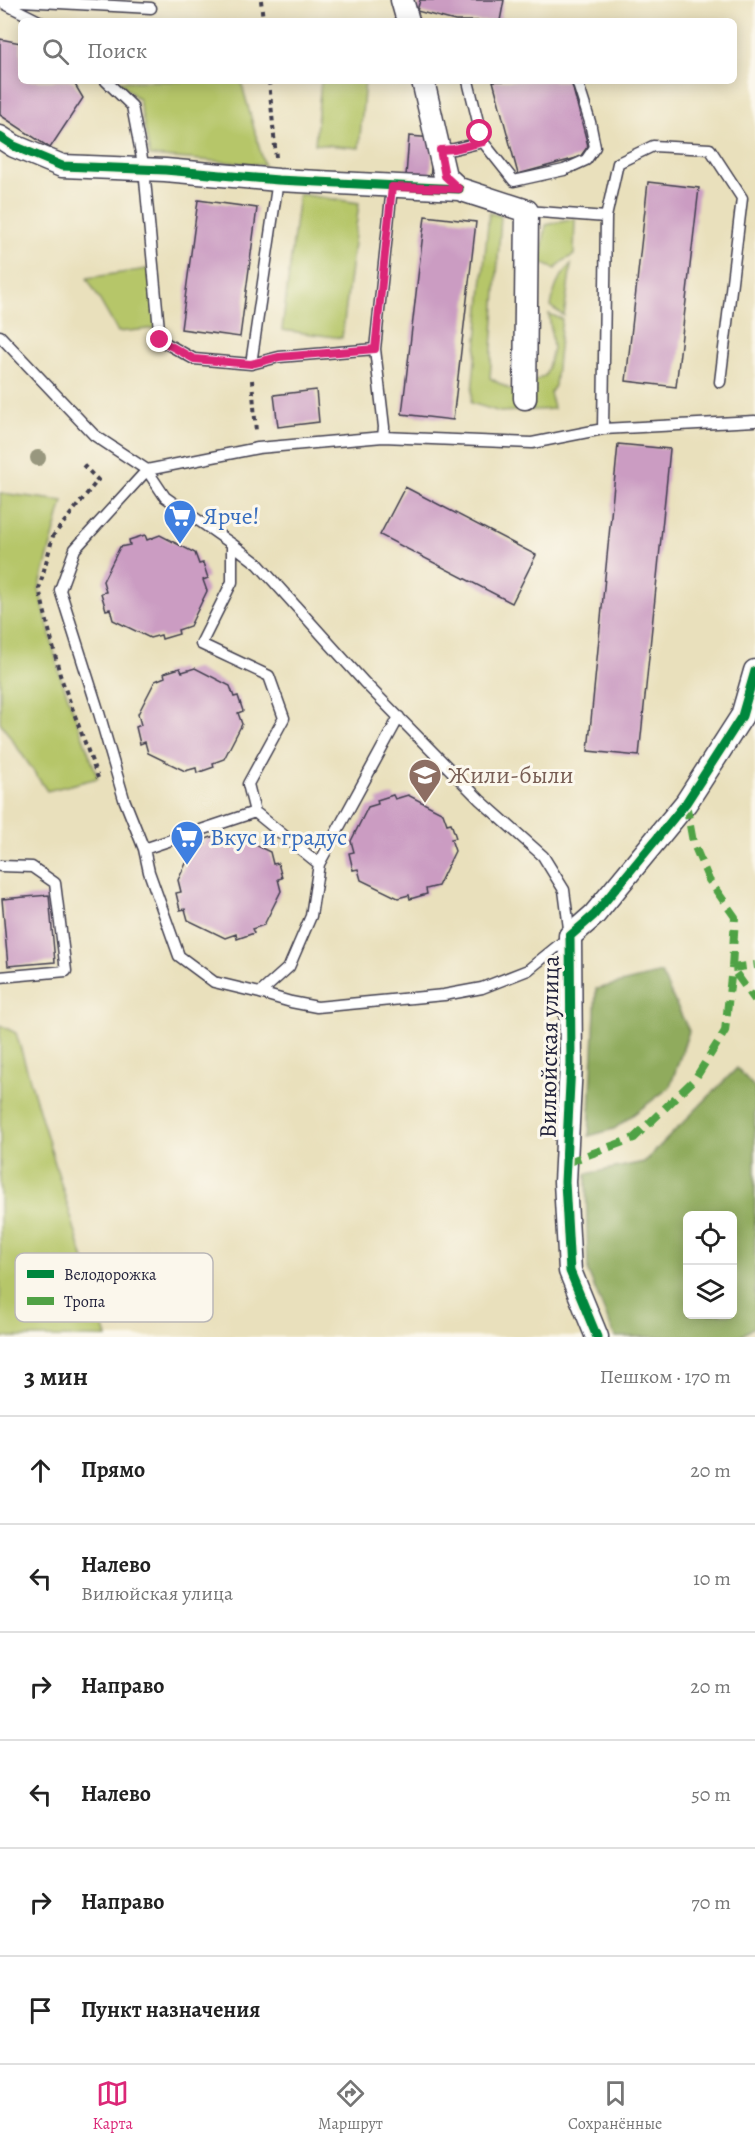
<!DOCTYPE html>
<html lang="ru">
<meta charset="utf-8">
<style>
body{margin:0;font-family:Alegreya,serif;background:#f6f6f6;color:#222}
.controls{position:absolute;right:18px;bottom:18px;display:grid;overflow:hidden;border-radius:9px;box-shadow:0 3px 15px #0003}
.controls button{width:54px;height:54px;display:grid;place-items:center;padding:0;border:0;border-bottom:2px solid #e0e0e0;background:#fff;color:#222;font:30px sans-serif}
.stop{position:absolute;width:18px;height:18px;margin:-14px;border:4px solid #db2777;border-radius:50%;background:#fff}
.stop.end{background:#db2777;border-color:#fff;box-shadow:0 2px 6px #0008}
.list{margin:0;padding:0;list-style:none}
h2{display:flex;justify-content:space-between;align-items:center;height:78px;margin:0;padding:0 24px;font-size:26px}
h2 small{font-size:20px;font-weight:400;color:#767676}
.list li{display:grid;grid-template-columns:39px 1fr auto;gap:18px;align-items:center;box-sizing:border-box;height:108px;padding:0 24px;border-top:2px solid #e0e0e0}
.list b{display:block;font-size:22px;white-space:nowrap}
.list p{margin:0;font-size:20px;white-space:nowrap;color:#767676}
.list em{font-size:20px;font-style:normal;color:#767676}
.icon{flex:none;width:33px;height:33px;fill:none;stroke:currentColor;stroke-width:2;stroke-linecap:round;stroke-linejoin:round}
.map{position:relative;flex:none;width:755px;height:1337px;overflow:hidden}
.search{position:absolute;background:#fff;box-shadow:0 3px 15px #0003;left:18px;right:18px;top:18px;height:66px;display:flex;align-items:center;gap:15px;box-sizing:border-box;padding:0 21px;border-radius:9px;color:#767676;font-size:22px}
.sheet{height:726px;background:#fff}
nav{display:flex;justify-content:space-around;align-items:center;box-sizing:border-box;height:84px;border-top:2px solid #e0e0e0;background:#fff;font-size:16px;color:#767676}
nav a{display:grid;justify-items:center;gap:3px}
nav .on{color:#db2777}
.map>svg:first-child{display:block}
</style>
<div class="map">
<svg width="755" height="1337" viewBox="0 0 755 1337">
<rect width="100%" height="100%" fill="#fbf7ec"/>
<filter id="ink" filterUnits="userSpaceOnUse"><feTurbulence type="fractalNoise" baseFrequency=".0167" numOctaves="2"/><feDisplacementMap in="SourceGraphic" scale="12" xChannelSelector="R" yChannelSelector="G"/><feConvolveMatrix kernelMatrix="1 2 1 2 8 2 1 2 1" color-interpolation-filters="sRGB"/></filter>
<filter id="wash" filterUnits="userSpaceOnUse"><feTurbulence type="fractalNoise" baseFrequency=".008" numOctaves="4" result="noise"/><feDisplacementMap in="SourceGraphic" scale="24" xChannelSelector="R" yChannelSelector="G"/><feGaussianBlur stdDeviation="1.35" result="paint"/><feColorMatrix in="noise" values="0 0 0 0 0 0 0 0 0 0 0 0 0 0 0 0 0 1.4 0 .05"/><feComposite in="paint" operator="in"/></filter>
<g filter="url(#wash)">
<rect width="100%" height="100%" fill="#e9e0bc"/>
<path fill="#b6c669" stroke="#6c7452" stroke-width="1.5" d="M118,81h123l23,84 -114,-9 -11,-56z
M321,81h44l-6,67 -44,-4z
M299,194l60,9 -17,135 -60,-8z
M489,213l12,3 -11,162 35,20v-12l21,-11 7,-27 -4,-34 13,5 -7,67 -5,7 4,16 -54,3 -29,-9z
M575,219l-1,36 -11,6 -8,8 -15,-7 6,-37z
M571,265l-7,51 -13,-9c3,-19 7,-29 20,-42z
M153,268l6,60 -41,4 -31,-54z
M0,493l63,8 -24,88 21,86 38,103 -51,13 -47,-69z
M0,1025l16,8 91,304h-107z"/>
<path fill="#90ab5d" stroke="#59664c" stroke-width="1.5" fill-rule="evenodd" d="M661,973l28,58 -19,56 -56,42 -25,7 7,-147z
M737,1068l18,20v238l-15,11h-125l-27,-65 -2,-98 58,-12zM688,1216h44v98h-44z"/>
<g id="blocks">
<path fill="#cb9cc2" d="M420,0h84l-4,21h-45l-38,-10z
M0,39l21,4v38h52l10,17 -33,50 -50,-33z
M493,81h78l17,65 -8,11 -62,17z
M409,136l25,2 -4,41 -24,-3z
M648,182l51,6 -23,199 -50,-6z
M198,200l59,8 -17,129 -59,-8z
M425,216l51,6 -23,198 -51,-6z
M316,390l3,32 -41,5 -4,-32z
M618,444l52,5 -31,307 -51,-5z
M405,487l131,68 -24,48 -132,-68z
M145,535l2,5 13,-5 35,18 4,11 4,-1 5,15 -5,2 4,11 -17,35 -12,4 1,4 -17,5 -1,-4 -11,3 -37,-18 -3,-11 -4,1 -5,-17 5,-1 -3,-11 17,-34 10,-2 -1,-5z
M180,668l2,4 13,-4 35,18 4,11 4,-1 5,15 -5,2 4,11 -18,35 -11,4 1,4 -17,6 -1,-5 -11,3 -37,-18 -3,-11 -5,2 -4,-17 5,-2 -3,-11 17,-33 10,-4 -1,-4z
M393,795l2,4 13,-4 35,18 4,11 4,-1 5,15 -5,1 4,12 -17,35 -12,3 1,5 -17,5 -1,-4 -11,3 -37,-18 -3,-11 -5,1 -4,-17 5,-1 -3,-11 17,-34 10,-3 -1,-4z
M220,834l1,5 14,-4 35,17 3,12 5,-1 4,15 -4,1 3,12 -17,34 -12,4 2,4 -17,6 -1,-5 -11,4 -37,-18 -3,-11 -5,1 -4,-17 5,-1 -3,-12 16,-33 11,-3 -2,-4z
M49,895l6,67 -47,4 -6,-67z"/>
</g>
</g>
<g filter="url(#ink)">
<use href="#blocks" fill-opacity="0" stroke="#403e4e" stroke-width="1.5"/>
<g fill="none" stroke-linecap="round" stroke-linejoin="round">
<g stroke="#403e4e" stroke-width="13">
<path id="lane" d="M3,0l148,8
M3,3l36,18
M106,81l26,25 12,63 16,171 34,19 57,5
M483,142l31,39 50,-11 22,-10 9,-13 -5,-25 -13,-41
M440,150l14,-1 29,-7 -15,-61
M278,180l-27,184 28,-7 96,-8 17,-162
M606,217l12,-54 35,-17 57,3 32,49 -22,184
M0,336l94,99 53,35 -72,79 -15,41 39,123 25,86 20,50 5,23 30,84 35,26 46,11 29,-26 22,-51 8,-52 -64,-52 -7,-28 36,-66 -15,-42 -68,-32 31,-62v-38l-67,-47 -18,-27 111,-22 125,-11 149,6 71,-14 3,-212 -79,-6
M375,349l9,78 -1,10
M603,429l152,-8
M232,544l26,20 106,118 116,118 63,56 21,34 6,46 -42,34 -46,18 -38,7 -127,12 -26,-5 -31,-9
M144,849l111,-37
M319,864l80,-147
M0,866l32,1 23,16 11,88 -66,6"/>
</g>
<g stroke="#403e4e" stroke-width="25">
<path id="street" d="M402,0l6,21
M423,81l22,95 14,13 68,22 -2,187
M0,137l14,9 48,20 103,4 113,10 181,9
M597,1337l-27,-66 -5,-89 6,-118 -1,-128 24,-21 92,-112 56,-87 13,-45"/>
</g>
<path stroke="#403e4e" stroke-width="4" stroke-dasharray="4.5 4.5" stroke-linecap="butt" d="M261,0l2,21
M269,81l7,77
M252,380l4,52
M83,465l15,15 -45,56 -14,53 21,86 38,103"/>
<use href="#lane" stroke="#fff" stroke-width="10"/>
<use href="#street" stroke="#fff" stroke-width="22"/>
<path stroke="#50a245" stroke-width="8" stroke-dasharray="15 8" stroke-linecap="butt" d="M686,803l7,39 16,38 26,37 -3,51 23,32
M566,1163l68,-25 61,-59 30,-48 7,-63 23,-3"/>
<g stroke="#fbf7ec" stroke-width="13">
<path id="cycleway" d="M0,137l14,9 48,20 103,4 113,10 181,9
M597,1337l-27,-66 -5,-89 6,-118 -1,-128 24,-21 92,-112 56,-87 13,-45"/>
</g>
<use href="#cycleway" stroke="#00873e" stroke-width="9"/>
</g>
<circle fill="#98977e" cx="38" cy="458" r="8"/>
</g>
<g fill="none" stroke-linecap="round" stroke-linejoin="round" filter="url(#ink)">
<path stroke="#db2777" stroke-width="8" d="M160,340l34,19 57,5 28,-7 96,-8 17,-162 67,2 -14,-13 -5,-26 14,-1 29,-7 -3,-9"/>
</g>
<defs>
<g id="supermarket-pin" transform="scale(1.725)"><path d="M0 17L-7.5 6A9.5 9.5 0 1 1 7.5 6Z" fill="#3f7fe0" stroke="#fbf7ec"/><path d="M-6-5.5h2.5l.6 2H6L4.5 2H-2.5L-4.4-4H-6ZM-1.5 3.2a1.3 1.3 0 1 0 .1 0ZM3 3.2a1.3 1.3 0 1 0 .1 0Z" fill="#fff"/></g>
<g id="school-pin" transform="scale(1.725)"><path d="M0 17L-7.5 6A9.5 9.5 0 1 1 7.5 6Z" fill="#8d6e63" stroke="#fbf7ec"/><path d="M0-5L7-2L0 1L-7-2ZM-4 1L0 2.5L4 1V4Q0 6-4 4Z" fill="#fff"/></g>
</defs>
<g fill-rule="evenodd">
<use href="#supermarket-pin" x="180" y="516"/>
<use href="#school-pin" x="425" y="775"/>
<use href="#supermarket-pin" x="187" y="837"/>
</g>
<g text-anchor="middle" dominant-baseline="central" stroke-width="6" stroke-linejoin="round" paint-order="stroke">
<g font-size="24" fill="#366cbe" stroke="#fbf7ec" text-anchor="start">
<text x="203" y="516">Ярче!</text>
<text x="210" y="837">Вкус и градус</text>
</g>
<g font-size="24" fill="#785e54" stroke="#fbf7ec" text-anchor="start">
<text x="448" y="775">Жили-были</text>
</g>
<g font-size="24" fill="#22223b" stroke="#fbf7ec">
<text transform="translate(549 1047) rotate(-89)">Вилюйская улица</text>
</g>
</g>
<rect x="15" y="1253" width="198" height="69" rx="9" fill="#fbf7ec" stroke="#bab7b7" stroke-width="1.5"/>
<rect x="27" y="1270" width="27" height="8" fill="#00873e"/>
<rect x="27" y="1297" width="27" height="8" fill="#50a245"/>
<g font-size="16" fill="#22223b">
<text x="64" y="1280">Велодорожка</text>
<text x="64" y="1307">Тропа</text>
</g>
</svg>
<div class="controls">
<button><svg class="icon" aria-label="locate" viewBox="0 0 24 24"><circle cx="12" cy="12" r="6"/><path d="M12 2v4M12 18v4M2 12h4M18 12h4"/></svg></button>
<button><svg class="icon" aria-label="layers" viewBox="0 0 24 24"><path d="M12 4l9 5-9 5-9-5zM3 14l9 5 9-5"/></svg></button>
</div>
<div class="stop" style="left:480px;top:133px"></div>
<div class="stop end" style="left:160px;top:340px"></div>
<div class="search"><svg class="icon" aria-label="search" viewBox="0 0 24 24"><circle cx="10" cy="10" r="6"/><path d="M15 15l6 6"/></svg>Поиск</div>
</div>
<section class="sheet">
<h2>3 мин<small>Пешком · 170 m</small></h2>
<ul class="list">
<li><svg class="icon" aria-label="ahead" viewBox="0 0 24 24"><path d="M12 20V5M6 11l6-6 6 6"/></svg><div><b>Прямо</b></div><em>20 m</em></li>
<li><svg class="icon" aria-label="left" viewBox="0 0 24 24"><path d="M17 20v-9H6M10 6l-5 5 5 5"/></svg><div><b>Налево</b><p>Вилюйская улица</p></div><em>10 m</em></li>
<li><svg class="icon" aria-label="right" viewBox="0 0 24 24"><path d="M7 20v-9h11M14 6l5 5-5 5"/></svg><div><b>Направо</b></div><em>20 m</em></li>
<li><svg class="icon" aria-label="left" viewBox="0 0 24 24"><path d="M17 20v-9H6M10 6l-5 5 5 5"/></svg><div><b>Налево</b></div><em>50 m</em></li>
<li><svg class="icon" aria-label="right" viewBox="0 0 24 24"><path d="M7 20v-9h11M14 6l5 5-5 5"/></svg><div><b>Направо</b></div><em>70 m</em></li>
<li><svg class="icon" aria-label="arrive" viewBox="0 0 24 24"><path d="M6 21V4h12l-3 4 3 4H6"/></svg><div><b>Пункт назначения</b></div></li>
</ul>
</section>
<nav>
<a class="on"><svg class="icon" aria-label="map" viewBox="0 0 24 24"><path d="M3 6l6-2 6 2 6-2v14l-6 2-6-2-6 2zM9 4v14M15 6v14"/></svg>Карта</a>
<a><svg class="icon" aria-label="directions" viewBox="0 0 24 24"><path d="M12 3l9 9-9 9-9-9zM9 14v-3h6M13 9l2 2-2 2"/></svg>Маршрут</a>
<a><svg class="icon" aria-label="saved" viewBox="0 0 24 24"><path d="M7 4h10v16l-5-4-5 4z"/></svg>Сохранённые</a>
</nav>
